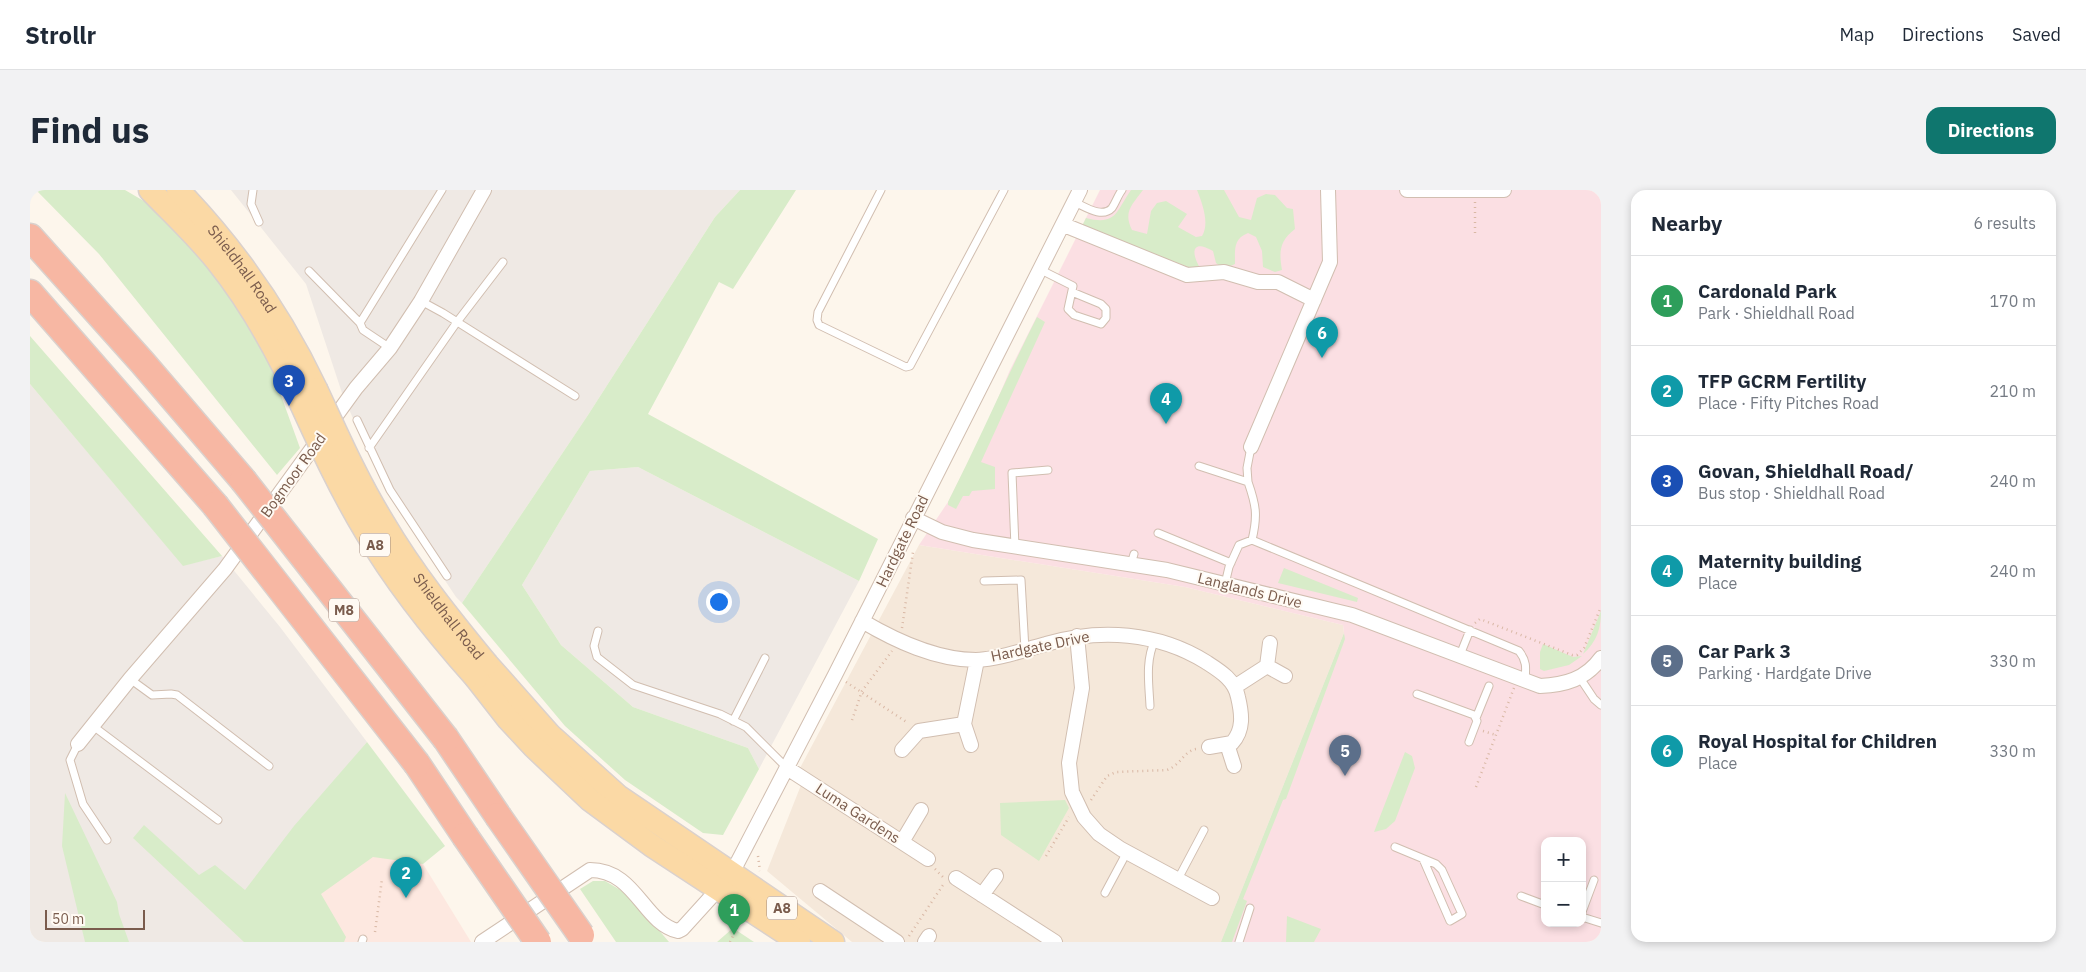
<!DOCTYPE html>
<meta charset="utf-8">
<style>
body{margin:0;font-family:"IBM Plex Sans",sans-serif;background:#f2f2f3;color:#1f2937}
.controls{position:absolute;right:15px;bottom:15px;display:grid;overflow:hidden;border-radius:10px;box-shadow:0 2px 8px #0003}
.controls button{width:45px;height:45px;display:grid;place-items:center;padding:0;border:0;border-bottom:1px solid #e0e1e3;background:#fff;color:#1f2937;font:25px sans-serif}
.scale{position:absolute;left:15px;bottom:12px;width:100px;box-sizing:border-box;padding-left:5px;border:2px solid #7a5c4d;border-top:0;font-size:14px;line-height:18px;white-space:nowrap;color:#7a5c4d;-webkit-text-stroke:4px #fffaf3;paint-order:stroke}
.you{position:absolute;left:688px;top:411px;width:18px;height:18px;margin:-12px;border:4px solid #fff;border-radius:50%;background:#1a73e8;box-shadow:0 0 0 8px #1a73e833}
.badge{display:grid;place-items:center;width:32px;height:32px;border-radius:50%;background:#0f766e;color:#fff;font-size:16px;font-weight:700}
.pin{position:absolute;translate:-50% -41px;filter:drop-shadow(0 1px 2px #0008)}
.pin::after{content:'';position:absolute;top:26px;width:18px;height:15px;background:inherit;clip-path:polygon(0 0,100% 0,50% 100%)}
.list{margin:0;padding:0;list-style:none}
h2{display:flex;justify-content:space-between;align-items:center;height:65px;margin:0;padding:0 20px;font-size:21px}
h2 small{font-size:16px;font-weight:400;color:#747a83}
.list li{display:grid;grid-template-columns:32px 1fr auto;gap:15px;align-items:center;box-sizing:border-box;height:90px;padding:0 20px;border-top:1px solid #e0e1e3}
.list b{display:block;font-size:19px;white-space:nowrap}
.list p{margin:0;font-size:16px;white-space:nowrap;color:#747a83}
.list em{font-size:16px;font-style:normal;color:#747a83}
.map{position:relative;flex:none;width:1571px;height:752px;overflow:hidden;border-radius:15px}
header{display:flex;align-items:center;gap:30px;box-sizing:border-box;height:70px;padding:0 25px;background:#fff;border-bottom:1px solid #e0e1e3}
header strong{font-size:24px}
nav{display:flex;gap:28px;margin-inline-start:auto;font-size:18px}
.intro{display:flex;align-items:center;justify-content:space-between;box-sizing:border-box;height:120px;padding:0 30px}
h1{margin:0;font-size:35px}
.button{padding:12px 22px;border-radius:15px;background:#0f766e;color:#fff;font-size:18px;font-weight:700}
main{display:flex;gap:30px;padding:0 30px}
aside{flex:1;background:#fff;border-radius:15px;box-shadow:0 2px 8px #0003}
.map>svg:first-child{display:block}
</style>
<header>
<strong>Strollr</strong>
<nav><a>Map</a><a>Directions</a><a>Saved</a></nav>
</header>
<div class="intro"><h1>Find us</h1><a class="button">Directions</a></div>
<main>
<div class="map">
<svg width="1571" height="752" viewBox="0 0 1571 752">
<rect width="100%" height="100%" fill="#fdf6ec"/>
<path fill="#f5e8da" d="M889,355l266,42 158,38 1,8 -123,309h-369l-85,-71 38,-96 -5,-7z"/>
<path fill="#fde8e0" d="M344,602l49,72 48,78h-212z"/>
<path fill="#efe9e4" d="M201,0h509l-25,27 -127,198 -126,188 -6,-6 -70,-105 -43,-96 -37,-112z
M0,194l153,181 39,-9 58,71 87,115 -45,54 -63,146h-229z
M608,277l221,114 -100,188 -11,-21 -115,-41 -72,-62 -39,-60 68,-114z"/>
<path fill="#fbdfe3" fill-rule="evenodd" d="M1070,0h501v752h-380l123,-309 -1,-8 -158,-38 -266,-42 29,-43 36,-71 26,-61zM1515,651h37v82h-37z"/>
<path fill="#d8ecc9" d="M6,0h89l29,17 36,39 39,49 41,70 30,83 -23,27 -178,-221z
M710,0h56l-63,99 -14,-7 -71,132 230,125 -19,42 -221,-114 -48,4 -68,114 39,60 72,62 115,41 11,21 -36,66 -20,-2 -78,-53 -60,-54 -103,-123 126,-188 127,-198z
M1101,0h12c-11,15 -20,22 -11,40l15,4 4,-23 6,-8 9,-2 21,13 -9,13 18,10 6,-1c8,-13 0,-33 -5,-46h27l15,27 12,3 6,-22 9,-4 9,1 12,13 6,1 2,20c-16,12 -16,24 -13,41l-7,2 -12,-5 -1,-16 -6,-14 -8,-4c-15,6 -13,17 -13,31 -8,4 -13,4 -19,-1l-3,-12c-20,-12 -23,0 -13,17l-4,2 -114,-44 4,-8c31,8 30,-7 45,-28z
M1007,127l8,5 -64,140 14,5v22l-23,2 -3,5h-6l-7,13 -8,-4v-3c31,-61 58,-124 89,-185z
M0,146l192,220 -39,10 -153,-182z
M1254,378l74,30 -1,4 -79,-19z
M1571,421c0,17 -4,31 -18,43z
M1314,443l1,6 -59,160 -3,1 -40,99 4,2 -15,41h-11z
M1513,454l30,13 9,-1 -13,9 -25,6 -4,-2v-17z
M337,552l78,104 -22,18 -50,-7 -52,37 25,43 -2,5h-100l-111,-104 11,-13 55,50 16,-10 30,25 49,-64z
M1375,562l7,4 3,12 -20,53 -9,8 -12,3z
M35,603l52,109 2,12 10,28h-44l-23,-96z
M1035,610l4,8 -30,53 -38,-26 -1,-32z
M563,691h12l24,14 40,47h-53l-36,-53z
M1257,726l34,13 -7,13h-28z
M703,738l21,14h-37z"/>
<g fill="none" stroke-linecap="round" stroke-linejoin="round">
<g stroke="#d1beb0" stroke-width="9">
<path id="lane" d="M223,0l-2,14 8,18
M851,0l-63,122 -1,8 2,5 87,42 4,-1 94,-176
M1044,12c10,4 28,17 38,6 4,-6 6,-13 10,-18
M1011,80l32,16 -5,23 6,6 27,9 5,-6v-9l-5,-5 -29,-12
M279,81l51,52
M391,111l22,12 132,83
M360,158l-27,-18 -3,-7 82,-133
M327,230l33,70 57,86
M339,258l88,-126 46,-60
M1169,276l49,16c8,23 10,33 4,58
M1218,292l-1,-14 4,-21
M1128,343l73,30
M985,357l-3,-74 36,-3
M1101,374l3,-10
M954,391l37,-1 4,70
M1195,394l4,-17 10,-22 13,-5 267,111c8,10 7,17 6,29
M568,441l-4,15 3,11 36,28 87,29 26,13 41,41
M1430,465l10,-25
M1550,488l14,21 7,6
M100,489l22,16 19,-1 6,1 92,71
M1387,504l57,21 3,6 -8,21
M1120,516c-1,-22 -5,-45 5,-66
M1446,528l13,-32
M703,531l32,-63
M63,536l125,94
M48,554l-8,16 13,44 24,36
M1365,657l41,17 6,6 20,44 -12,7 -27,-62
M1148,689l26,-49
M1075,703l22,-41
M1491,706l24,9
M1552,722l12,-32
M1552,727l19,6
M332,752l1,-3
M1209,752l11,-34"/>
</g>
<g stroke="#d1beb0" stroke-width="16">
<path id="street" d="M1377,0h97
M1034,35l123,50 37,-3 34,10h20l36,18
M1221,257l79,-185 -2,-72
M883,328l29,14 31,8 194,30 160,39 25,6 188,71c25,-1 46,-7 61,-28
M832,431c34,20 74,39 114,39 24,-1 47,-10 70,-16 54,-16 112,-12 160,18 14,9 29,18 32,35 4,17 6,33 -6,46l-23,4
M1047,446l5,52 -13,75 3,29 12,25 15,17 22,15 91,49
M1240,453l-3,23 18,10
M1206,496l31,-20
M48,554l52,-65 95,-110 131,-181 34,-40 31,-47 63,-111
M1197,554l7,22
M941,555l-7,-21 13,-64
M872,560l17,-19 45,-7
M757,578l141,91
M872,652l19,-32
M926,688l99,64
M790,701l77,51
M952,705l14,-19
M452,752l108,-72c46,0 53,53 88,61l4,-2 49,-54 104,-200 245,-485
M895,752l4,-6"/>
</g>
<g stroke="#dad1cd" stroke-width="25">
<g id="primary">
<path d="M120,0c22,23 46,45 66,70 33,41 60,89 82,137"/>
<path id="s1" d="M148,0c57,59 103,125 138,199"/>
<path d="M457,474l63,71 68,61 215,146"/>
<path d="M446,488l32,41 26,28 56,53 61,45 148,97"/>
</g>
</g>
<g stroke="#dad1cd" stroke-width="29">
<path id="highway" d="M0,47l112,125 101,118
M0,103l185,212
M416,549l52,77
M387,574l48,72"/>
</g>
<path stroke="#d9b8a5" stroke-width="2.5" stroke-dasharray="1 4" stroke-linecap="butt" d="M1445,12v34
M1445,433l5,-4 92,36h5l7,-7 17,-41
M872,438l11,-76
M816,492l62,41
M822,530l10,-29 30,-40
M1453,541l13,4
M1446,597l38,-99
M1061,610l16,-24 9,-4 51,-2c14,-5 17,-19 29,-21
M728,666l2,15
M1016,666l23,-39
M905,679l8,8
M345,742l7,-53
M879,746l36,-54
M700,752l9,-18"/>
<use href="#lane" stroke="#fff" stroke-width="7"/>
<use href="#street" stroke="#fff" stroke-width="14"/>
<use href="#primary" stroke="#fbd9a5" stroke-width="22"/>
<use href="#highway" stroke="#f7b7a3" stroke-width="26"/>
<g stroke="#dad1cd" stroke-width="25" stroke-linecap="butt">
<g id="primary-bridge">
<path id="s2" d="M286,199c21,45 41,91 67,133 30,51 67,97 104,142"/>
<path d="M268,207c21,46 42,92 68,135 31,53 70,101 110,146"/>
</g>
</g>
<g stroke="#dad1cd" stroke-width="29" stroke-linecap="butt">
<path id="highway-bridge" d="M213,290l203,259
M185,315l202,259
M468,626l83,119
M435,646l73,106"/>
</g>
<use href="#primary-bridge" stroke="#fbd9a5" stroke-width="22"/>
<use href="#highway-bridge" stroke="#f7b7a3" stroke-width="26"/>
</g>
<g text-anchor="middle" dominant-baseline="central" stroke-width="4" stroke-linejoin="round" paint-order="stroke">
<g fill="#fffaf3" stroke="#a28b7f" stroke-width="1">
<rect x="330" y="343.5" width="30" height="23" rx="4"/>
<rect x="299" y="408.5" width="30" height="23" rx="4"/>
<rect x="737" y="706.5" width="30" height="23" rx="4"/>
</g>
<g font-size="14" font-weight="bold" fill="#7a5c4d">
<text x="345" y="355">A8</text>
<text x="314" y="420">M8</text>
<text x="752" y="718">A8</text>
</g>
<g font-size="15" fill="#7a5c4d" stroke="#fffaf3">
<text stroke="none"><textPath href="#s1" startOffset="102">Shieldhall Road</textPath></text>
<text transform="translate(263 285) rotate(-54)">Bogmoor Road</text>
<text transform="translate(872 351) rotate(-64)">Hardgate Road</text>
<text transform="translate(1220 400) rotate(14)">Langlands Drive</text>
<text stroke="none"><textPath href="#s2" startOffset="264">Shieldhall Road</textPath></text>
<text transform="translate(1010 456) rotate(-12)">Hardgate Drive</text>
<text transform="translate(828 623) rotate(33)">Luma Gardens</text>
</g>
</g>
</svg>
<div class="controls">
<button>+</button>
<button>−</button>
</div>
<div class="scale">50 m</div>
<div class="you"></div>
<div class="pin badge" style="left:704px;top:745px;background:#2e9e5b">1</div>
<div class="pin badge" style="left:376px;top:708px;background:#0f9aa8">2</div>
<div class="pin badge" style="left:259px;top:216px;background:#1a4fb4">3</div>
<div class="pin badge" style="left:1136px;top:234px;background:#0f9aa8">4</div>
<div class="pin badge" style="left:1315px;top:586px;background:#5c6f8a">5</div>
<div class="pin badge" style="left:1292px;top:168px;background:#0f9aa8">6</div>
</div>
<aside>
<h2>Nearby<small>6 results</small></h2>
<ul class="list">
<li><span class="badge" style="background:#2e9e5b">1</span><div><b>Cardonald Park</b><p>Park · Shieldhall Road</p></div><em>170 m</em></li>
<li><span class="badge" style="background:#0f9aa8">2</span><div><b>TFP GCRM Fertility</b><p>Place · Fifty Pitches Road</p></div><em>210 m</em></li>
<li><span class="badge" style="background:#1a4fb4">3</span><div><b>Govan, Shieldhall Road/</b><p>Bus stop · Shieldhall Road</p></div><em>240 m</em></li>
<li><span class="badge" style="background:#0f9aa8">4</span><div><b>Maternity building</b><p>Place</p></div><em>240 m</em></li>
<li><span class="badge" style="background:#5c6f8a">5</span><div><b>Car Park 3</b><p>Parking · Hardgate Drive</p></div><em>330 m</em></li>
<li><span class="badge" style="background:#0f9aa8">6</span><div><b>Royal Hospital for Children</b><p>Place</p></div><em>330 m</em></li>
</ul>
</aside>
</main>
